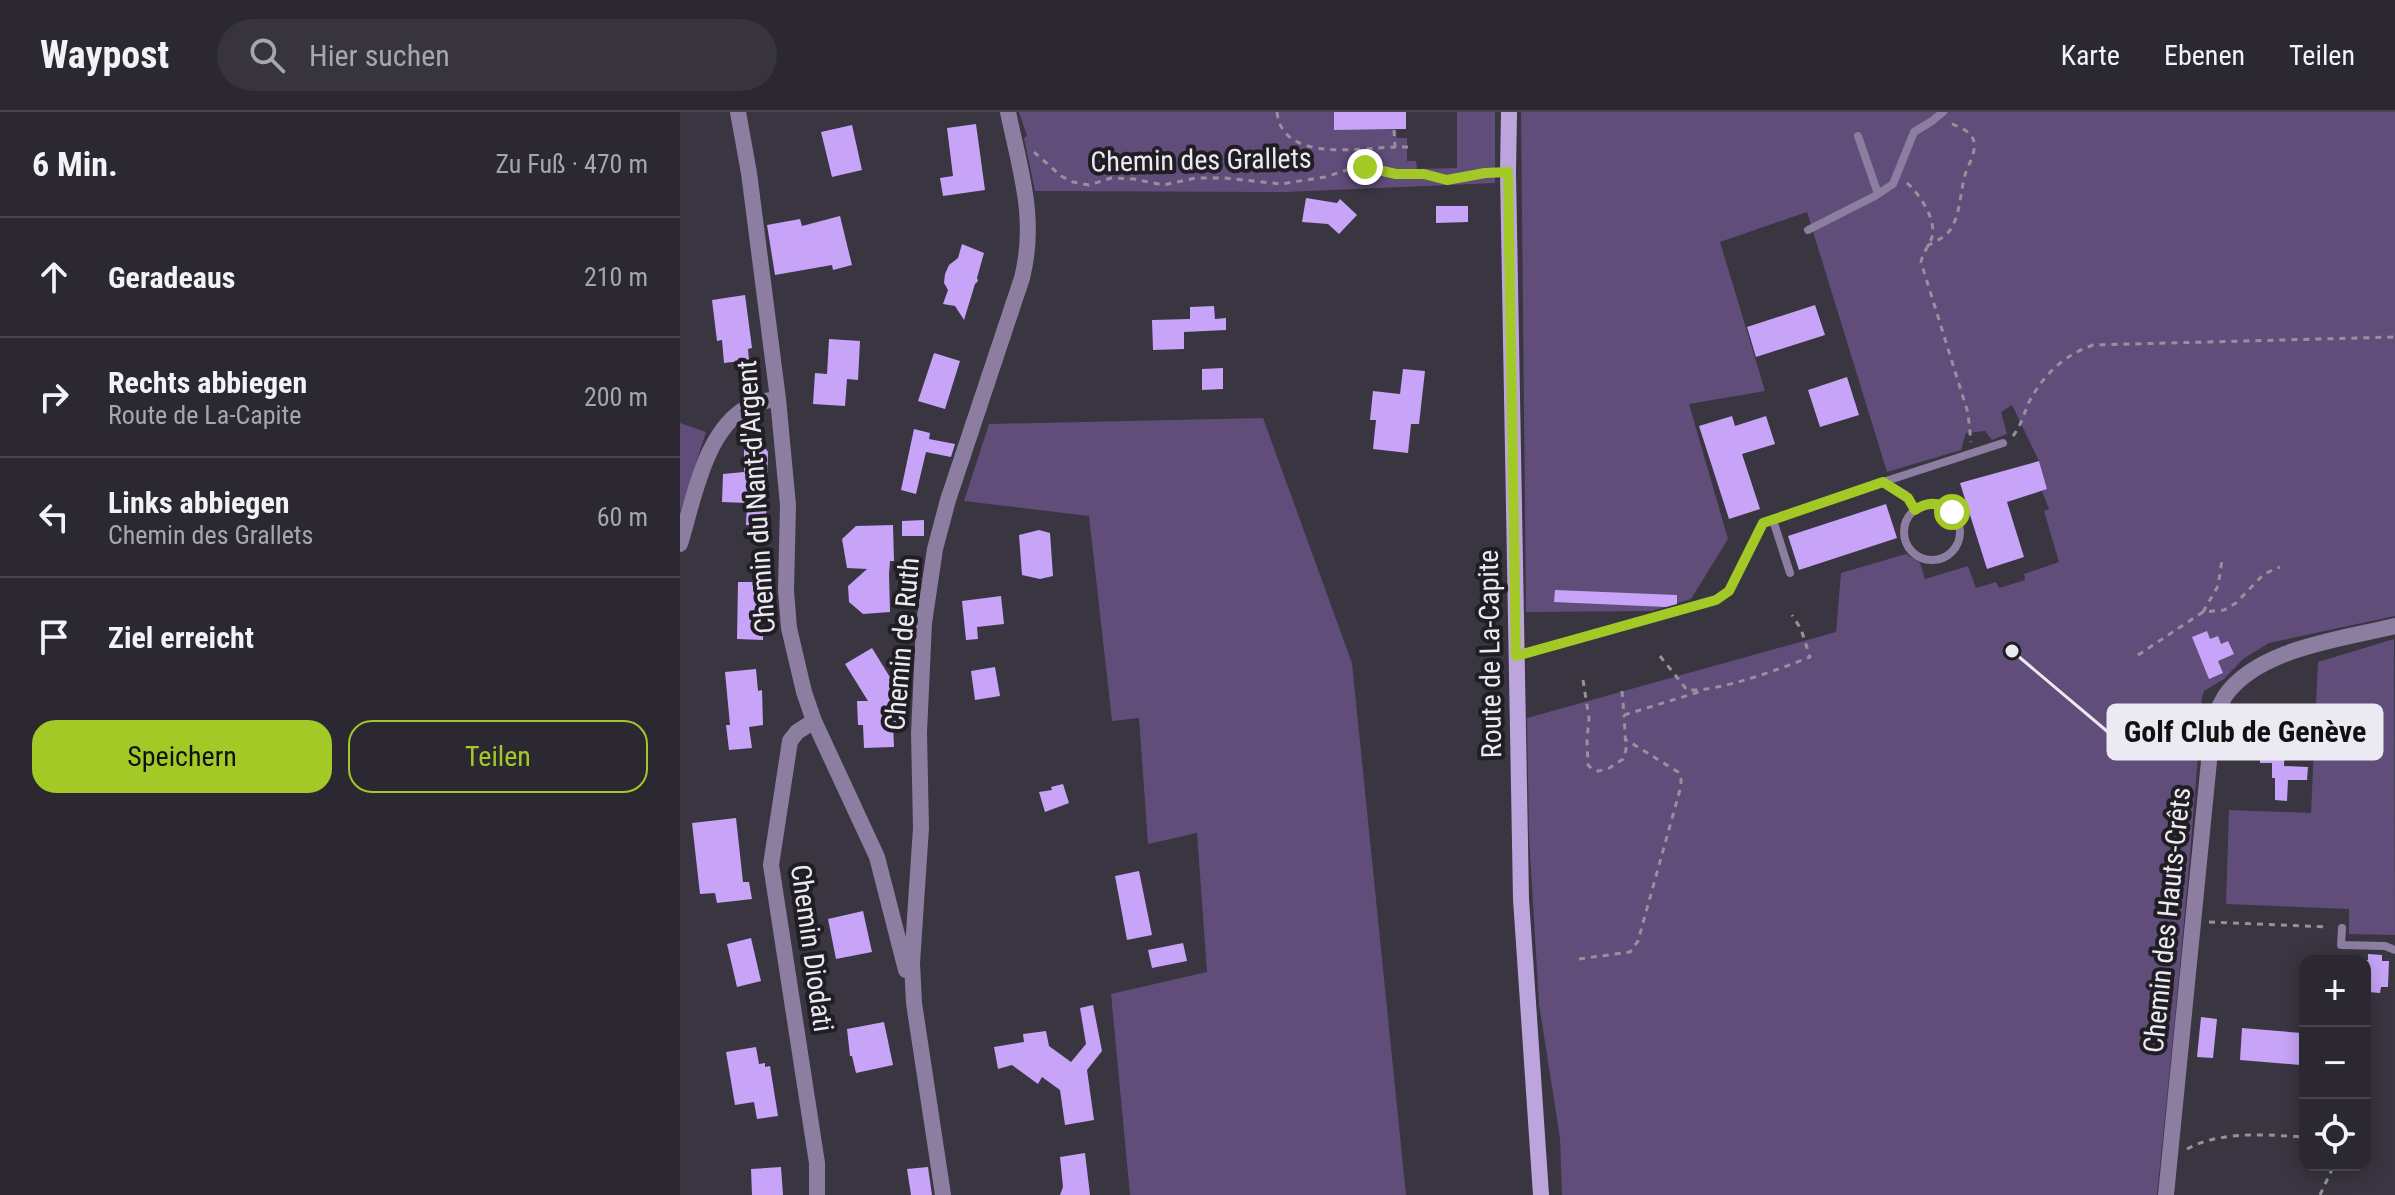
<!DOCTYPE html>
<html lang="de">
<meta charset="utf-8">
<style>
body{margin:0;font-family:"Roboto Condensed",sans-serif;background:#37343d;color:#f1f3f6}
.controls{position:absolute;right:24px;bottom:24px;display:grid;overflow:hidden;border-radius:16px;box-shadow:0 4px 20px #0003}
.controls button{width:72px;height:72px;display:grid;place-items:center;padding:0;border:0;border-bottom:2px solid #47444d;background:#2b2831;color:#f1f3f6;font:40px sans-serif}
.stop{position:absolute;width:24px;height:24px;margin:-18px;border:6px solid #a3c927;border-radius:50%;background:#fff}
.stop.end{background:#a3c927;border-color:#fff;box-shadow:0 2px 8px #0008}
.list{margin:0;padding:0;list-style:none}
h2{display:flex;justify-content:space-between;align-items:center;height:104px;margin:0;padding:0 32px;font-size:34px}
h2 small{font-size:26px;font-weight:400;color:#a6a6ab}
.list li{display:grid;grid-template-columns:52px 1fr auto;gap:24px;align-items:center;box-sizing:border-box;height:120px;padding:0 32px;border-top:2px solid #47444d}
.list b{display:block;font-size:30px;white-space:nowrap}
.list p{margin:0;font-size:26px;white-space:nowrap;color:#a6a6ab}
.list em{font-size:26px;font-style:normal;color:#a6a6ab}
.actions{display:flex;gap:16px;padding:24px 32px}
.actions a{flex:1;padding:18px 0;border:2px solid #a3c927;border-radius:24px;text-align:center;font-size:28px;color:#a3c927}
.actions .main{background:#a3c927;color:#111}
.icon{flex:none;width:44px;height:44px;fill:none;stroke:currentColor;stroke-width:2;stroke-linecap:round;stroke-linejoin:round}
.map{position:relative;flex:none;width:1715px;height:1083px;overflow:hidden}
header{display:flex;align-items:center;gap:48px;box-sizing:border-box;height:112px;padding:0 40px;background:#2b2831;border-bottom:2px solid #47444d}
header strong{font-size:38px}
nav{display:flex;gap:44px;margin-inline-start:auto;font-size:28px}
.search{width:560px;height:72px;background:#37343d;display:flex;align-items:center;gap:20px;box-sizing:border-box;padding:0 28px;border-radius:44px;color:#a6a6ab;font-size:30px}
main{display:flex}
aside{flex:1;background:#2b2831}
.map>svg:first-child{display:block}
</style>
<header>
<strong>Waypost</strong>
<div class="search"><svg class="icon" aria-label="search" viewBox="0 0 24 24"><circle cx="10" cy="10" r="6"/><path d="M15 15l6 6"/></svg>Hier suchen</div>
<nav><a>Karte</a><a>Ebenen</a><a>Teilen</a></nav>
</header>
<main>
<aside>
<h2>6 Min.<small>Zu Fuß · 470 m</small></h2>
<ul class="list">
<li><svg class="icon" aria-label="ahead" viewBox="0 0 24 24"><path d="M12 20V5M6 11l6-6 6 6"/></svg><div><b>Geradeaus</b></div><em>210 m</em></li>
<li><svg class="icon" aria-label="right" viewBox="0 0 24 24"><path d="M7 20v-9h11M14 6l5 5-5 5"/></svg><div><b>Rechts abbiegen</b><p>Route de La-Capite</p></div><em>200 m</em></li>
<li><svg class="icon" aria-label="left" viewBox="0 0 24 24"><path d="M17 20v-9H6M10 6l-5 5 5 5"/></svg><div><b>Links abbiegen</b><p>Chemin des Grallets</p></div><em>60 m</em></li>
<li><svg class="icon" aria-label="arrive" viewBox="0 0 24 24"><path d="M6 21V4h12l-3 4 3 4H6"/></svg><div><b>Ziel erreicht</b></div></li>
</ul>
<div class="actions"><a class="main">Speichern</a><a>Teilen</a></div>
</aside>
<div class="map">
<svg width="1715" height="1083" viewBox="0 0 1715 1083">
<rect width="100%" height="100%" fill="#393541"/>
<path fill="#604d7a" d="M339,0h315v17l62,1 1,8h10v23h9l1,8 40,-1v-56h38v71l-210,9 -250,-1 -11,-53 3,-2z
M841,0h874v504l-126,27 -26,16 -19,20 -20,12 -2,7c-11,166 -28,332 -45,497h-595l-2,-57 -21,-134 -10,-168 -2,-118 309,-86 5,-59 65,-19 14,9 5,16 43,-13 8,22 20,-6 3,6 26,-8 -1,-6 35,-12 -15,-51 5,-2 -7,-18 5,-2 -8,-28 -27,-56 -11,7 6,22 -15,6 -7,-9 -19,2 -5,17 -74,22 -80,-260 -87,30 45,149 -76,13 39,135 -37,60 -39,12 -126,1z
M583,306l89,245 54,532h-276l-19,-201 96,-22 -10,-139 -49,11 -9,-126 -27,3 -23,-205 -125,-15 25,-77z
M0,311l26,9 -26,80z
M1714,527l1,296 -46,-1v-25l-123,-5 3,-94 82,3 7,-151z"/>
<path fill="#c7a4f8" d="M654,0h72v17l-72,1z
M296,12l9,66 -42,6 -3,-18 13,-2 -6,-48z
M172,13l10,45 -30,7 -11,-45z
M626,86l31,5 3,-4 17,16 -18,19 -11,-10 -26,-2z
M756,94h32v16l-32,1z
M160,104l12,49 -19,5 -1,-5 -57,10 -8,-50 33,-6 2,7z
M282,132l22,9 -7,25 1,3 -3,3 -11,36 -9,-14 -12,-2 5,-14 -4,-7 1,-9 4,-9 9,-7z
M65,183l7,53 -4,1 1,11 -25,3 -2,-23 -5,1 -5,-41z
M1135,193l10,30 -69,22 -9,-30z
M534,194l1,13 11,-1v12l-42,2v17l-31,1 -1,-30 38,-1v-12z
M149,227l31,2 -2,39 -11,-1 -2,27 -32,-2 2,-31 12,1z
M254,241l26,8 -15,48 -27,-8z
M543,256v21l-21,1v-21z
M723,257l22,2 -6,53h-8l-3,29 -35,-4 3,-29h-6l3,-29 27,3z
M1167,265l12,38 -39,12 -12,-37z
M1052,304l3,10 31,-10 9,28 -33,10 18,55 -31,10 -30,-93z
M234,317l16,4 -1,6 26,5 -4,13 -25,-5 -10,42 -15,-4z
M64,337h22l2,3 -2,74 -20,-1 1,-22 -25,-1 1,-28 21,-2z
M1359,349l8,28 -40,13 17,55 -37,12 -27,-86z
M1206,392l11,34 -98,32 -11,-34z
M244,408v16h-22v-15z
M213,413l1,36h-4l-1,13 1,38 -27,2 -14,-12 -1,-16 19,-17 -20,-1 -5,-29 14,-13z
M359,418l11,3 3,43 -13,3 -18,-4 -3,-40z
M58,470h27l-2,58 -26,-1z
M875,478l122,5v9l-11,3 -112,-5z
M321,484l3,28 -27,3 1,12 -12,1 -4,-39z
M1527,519l3,8 8,-3 3,8 7,-3 6,13 -16,7 5,12 -14,6 -17,-42z
M192,536l24,39 1,36h-4l1,24 -30,1 -1,-23h-5l-1,-24h11l-23,-37z
M315,555l5,29 -25,4 -4,-29z
M76,557l2,22 4,-1 1,35 -14,2 3,21 -23,2 -3,-25h4l-5,-53z
M1592,607l14,1 -2,46 24,1 -1,13h-19l-1,21 -12,-1v-22h-3v-15h-12l1,-30h10z
M383,672l6,19 -24,9 -6,-20 13,-2 -1,-3z
M56,706l7,64h6l3,17 -35,4 -2,-10 -15,1 -8,-71z
M459,759l13,64 -25,5 -12,-64z
M183,799l9,41 -36,7 -8,-40z
M71,826l10,43 -24,6 -10,-43z
M503,831l4,18 -35,7 -4,-18z
M1688,842l14,1v6h7l-1,26h-7l-1,6 -12,-1v-5h-3v-27h3z
M413,893l9,46 -15,19 7,50 -29,5 -5,-35 -18,-13 -4,7 -26,-19 -14,4 -4,-22 30,-5 -1,-8 23,-3 3,15 22,16 15,-18 -6,-36z
M1521,905l16,2 -4,39 -16,-1z
M204,910l9,43 -37,8 -4,-17h-2l-3,-27z
M1562,916l60,5 -2,32 -60,-5z
M76,935l3,17 6,-1v4l5,-1 8,50 -21,3 -3,-17 -19,3 -9,-53z
M405,1041l5,42h-30l3,-8 -3,-30z
M101,1055l2,28h-31l-1,-26z
M248,1055l4,28h-21l-4,-26z"/>
<g fill="none" stroke-linecap="round" stroke-linejoin="round">
<path stroke="#95929c" stroke-width="3" stroke-dasharray="6 6" stroke-linecap="butt" d="M597,0c5,51 82,36 118,35
M714,18l1,17h16
M354,40l27,24 12,6 16,3 22,-7 23,1 29,6 33,-7h28l57,6 44,-7 28,-9 12,-1 31,7h28l23,6 45,-7
M1227,71c12,10 30,37 25,54 -3,9 -9,15 -11,25l47,151 3,29
M1247,134c9,-5 20,-9 25,-19 9,-17 8,-36 14,-55 3,-8 10,-20 8,-30 -2,-11 -15,-15 -24,-19
M1333,324c8,-10 11,-23 16,-34 15,-28 34,-46 64,-57l302,-8
M1523,500l15,-26 4,-26
M1458,543l65,-43 21,-2 12,-7 28,-29 16,-7
M980,544l27,34c32,2 93,-21 123,-33l-9,-28 -9,-14
M903,568l6,38 -2,22 1,25 4,4 6,2 10,-2 15,-10 3,-9 -2,-35
M942,579l2,24 78,-24
M1529,810l120,5
M899,847l51,-7 8,-11 43,-155v-9l-3,-5 -53,-33
M1507,1037c35,-19 80,-14 118,-12
M1640,1083l14,-30"/>
<path stroke="#8c7ea1" stroke-width="8" d="M1178,24l20,58
M1128,118l67,-34 18,-12 21,-52 18,-11 11,-9
M1203,370l120,-39
M1224 420a28 28 0 1 1 56 0a28 28 0 1 1-56 0Z
M1093,408l17,53
M837,543l199,-55 13,-9 34,-68 6,-2 114,-39 23,13 9,15
M1662,816l-1,17 44,1 10,4"/>
<path stroke="#8c7ea1" stroke-width="16" d="M58,0l11,61 29,226 10,106 -2,86 3,37 15,64 10,29 63,136 29,113
M0,432c13,-42 25,-115 68,-137 9,-5 19,-7 30,-8
M134,609l-17,11 -7,9 -19,124 46,298v32
M263,1083l-29,-192 -2,-40 9,-135 -2,-95 5,-110 11,-74 13,-49 74,-222c15,-60 -2,-108 -14,-166
M1486,1083l46,-464c3,-12 6,-24 13,-35 33,-48 118,-57 170,-70"/>
<path stroke="#bca5dd" stroke-width="16" d="M829,0l-1,60 13,727 20,296"/>
</g>
<g fill="none" stroke-linecap="round" stroke-linejoin="round">
<path stroke="#a3c927" stroke-width="10" d="M685,55l31,7h28l23,6 38,-7 23,-1 8,484 200,-56 13,-9 34,-68 120,-41 25,16 7,12c13,-9 25,-8 37,2"/>
</g>
<g text-anchor="middle" dominant-baseline="central" stroke-width="8" stroke-linejoin="round" paint-order="stroke">
<g font-size="28" fill="#ebe9f1" stroke="#201d23">
<text transform="translate(521 48) rotate(-1)">Chemin des Grallets</text>
<text transform="translate(76 385) rotate(-94)">Chemin du Nant-d'Argent</text>
<text transform="translate(222 532) rotate(-85)">Chemin de Ruth</text>
<text transform="translate(810 542) rotate(-91)">Route de La-Capite</text>
<text transform="translate(1487 808) rotate(-84)">Chemin des Hauts-Crêts</text>
<text transform="translate(132 836) rotate(82)">Chemin Diodati</text>
</g>
</g>
<path fill="none" stroke="#ebe9f1" stroke-width="3" d="M1332 539L1428 620"/>
<circle fill="#ebe9f1" stroke="#201d23" stroke-width="3" cx="1332" cy="539" r="8"/>
<rect fill="#ebe9f1" stroke="#ebe9f1" stroke-width="3" x="1428" y="593" width="274" height="54" rx="8"/>
<g font-size="30" text-anchor="middle" font-weight="bold" fill="#111">
<text x="1565" y="630">Golf Club de Genève</text>
</g>
</svg>
<div class="controls">
<button>+</button>
<button>−</button>
<button><svg class="icon" aria-label="locate" viewBox="0 0 24 24"><circle cx="12" cy="12" r="6"/><path d="M12 2v4M12 18v4M2 12h4M18 12h4"/></svg></button>
</div>
<div class="stop" style="left:1272px;top:400px"></div>
<div class="stop end" style="left:685px;top:55px"></div>
</div>
</main>
